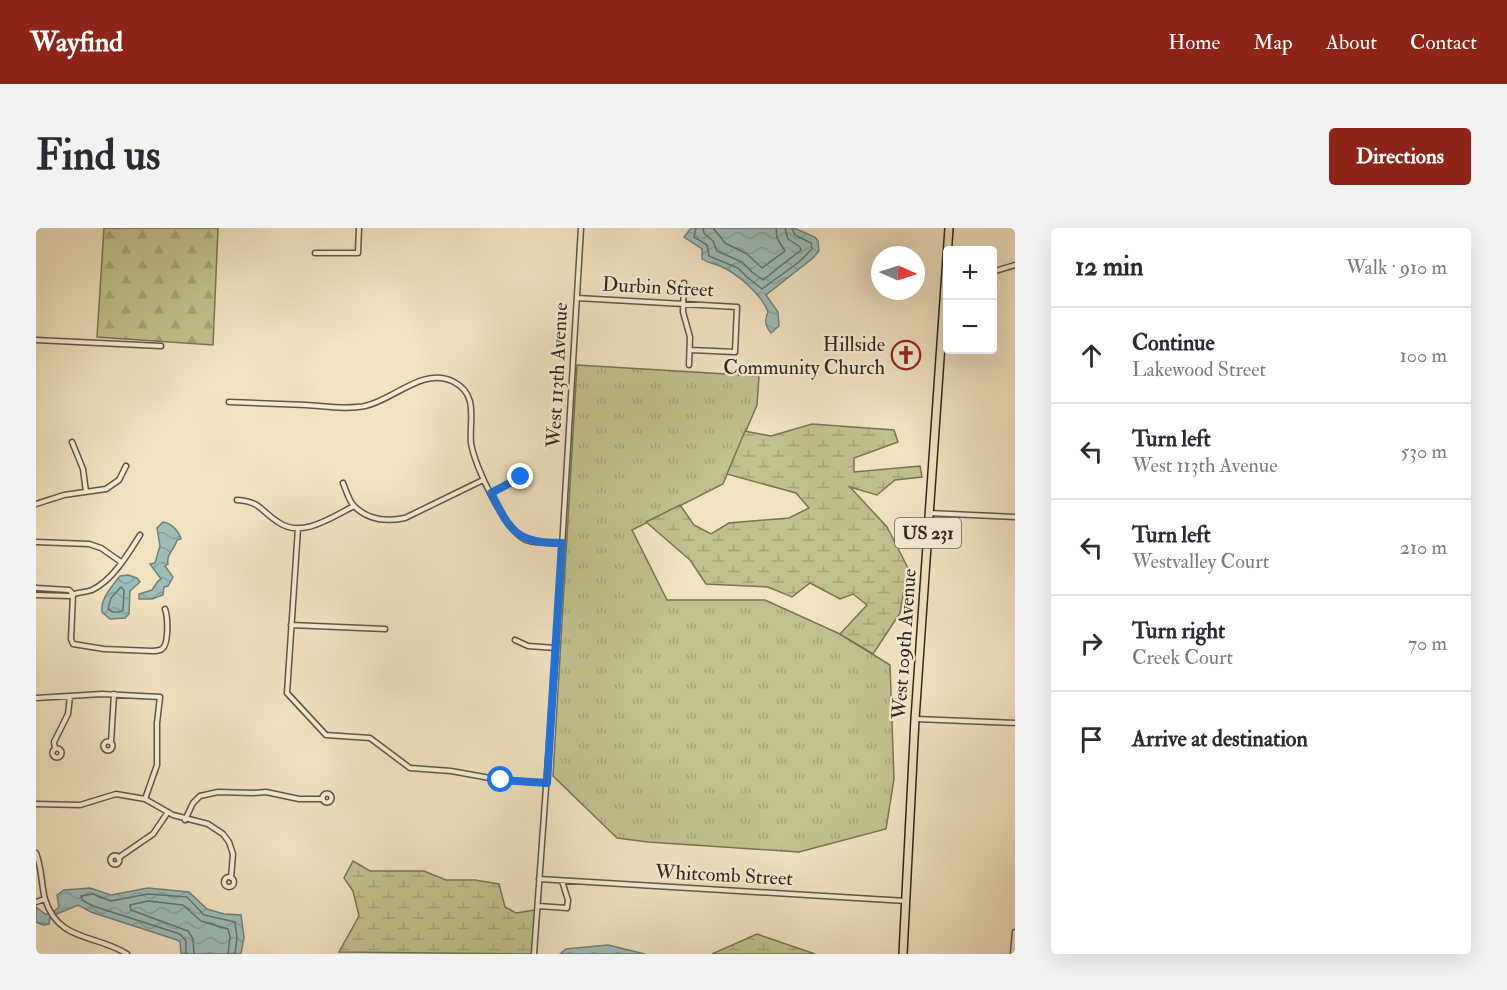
<!DOCTYPE html>
<meta charset="utf-8">
<style>
body{margin:0;font-family:"IM FELL Double Pica",serif;background:#f2f2f3;color:#2b2b33}
.controls{position:absolute;right:18px;top:18px;display:grid;overflow:hidden;border-radius:6px;box-shadow:0 6px 24px #0002}
.controls button{width:54px;height:54px;display:grid;place-items:center;padding:0;border:0;border-bottom:2px solid #e1e1e2;background:#fff;color:#2b2b33;font:30px sans-serif}
.compass{position:absolute;left:835px;top:18px;width:54px;height:54px;border-radius:50%;background:#fff;box-shadow:0 6px 24px #0002;rotate:93deg}
.stop{position:absolute;width:18px;height:18px;margin:-14px;border:4px solid #1a73e8;border-radius:50%;background:#fff}
.stop.end{background:#1a73e8;border-color:#fff;box-shadow:0 2px 6px #0008}
.list{margin:0;padding:0;list-style:none}
h2{display:flex;justify-content:space-between;align-items:center;height:78px;margin:0;padding:0 24px;font-size:26px}
h2 small{font-size:20px;font-weight:400;color:#7c7c81}
.list li{display:grid;grid-template-columns:39px 1fr auto;gap:18px;align-items:center;box-sizing:border-box;height:96px;padding:0 24px;border-top:2px solid #e1e1e2}
.list b{display:block;font-size:22px;white-space:nowrap}
.list p{margin:0;font-size:20px;white-space:nowrap;color:#7c7c81}
.list em{font-size:20px;font-style:normal;color:#7c7c81}
.icon{flex:none;width:33px;height:33px;fill:none;stroke:currentColor;stroke-width:2;stroke-linecap:round;stroke-linejoin:round}
.map{position:relative;flex:none;width:979px;height:726px;overflow:hidden;border-radius:6px}
header{display:flex;align-items:center;gap:36px;box-sizing:border-box;height:84px;padding:0 30px;background:#8f2418;color:#fff}
header strong{font-size:28px}
nav{display:flex;gap:33px;margin-inline-start:auto;font-size:21px}
.intro{display:flex;align-items:center;justify-content:space-between;box-sizing:border-box;height:144px;padding:0 36px}
h1{margin:0;font-size:42px}
.button{padding:15px 27px;border-radius:6px;background:#8f2418;color:#fff;font-size:21px;font-weight:700}
main{display:flex;gap:36px;padding:0 36px}
aside{flex:1;background:#fff;border-radius:6px;box-shadow:0 6px 24px #0002}
.map>svg:first-child{display:block}
</style>
<header>
<strong>Wayfind</strong>
<nav><a>Home</a><a>Map</a><a>About</a><a>Contact</a></nav>
</header>
<div class="intro"><h1>Find us</h1><a class="button">Directions</a></div>
<main>
<div class="map">
<svg width="979" height="726" viewBox="0 0 979 726">
<defs>
<pattern id="grass-tufts" width="24" height="20" patternUnits="userSpaceOnUse" patternTransform="scale(1.5)"><rect width="24" height="20" fill="#c1c18d"/><path d="M3 7l-1-3M5 7V3M7 7l1-3M15 17l-1-3M17 17v-4M19 17l1-3" fill="none" stroke="#a6a679"/></pattern>
<pattern id="forest-firs" width="22" height="20" patternUnits="userSpaceOnUse" patternTransform="scale(1.5)"><rect width="22" height="20" fill="#c1c18d"/><path d="M5 1l3.5 6h-7zM16 11l3.5 6h-7z" fill="#a6a679"/></pattern>
<pattern id="wetland-marsh" width="20" height="14" patternUnits="userSpaceOnUse" patternTransform="scale(1.5)"><rect width="20" height="14" fill="#c1c18d"/><path d="M1 5h8M5 5V1M11 12h8M15 12V8" fill="none" stroke="#a6a679"/></pattern>
<pattern id="water-waves" width="16" height="10" patternUnits="userSpaceOnUse" patternTransform="scale(1.5)"><rect width="16" height="10" fill="#9cbdb8"/><path d="M0 5q4-4 8 0t8 0" fill="none" stroke="#87a29e"/></pattern>
</defs>
<rect width="100%" height="100%" fill="#f1e2c0"/>
<filter id="stains"><feTurbulence type="fractalNoise" baseFrequency=".00333" numOctaves="4"/><feColorMatrix values="0 0 0 0 .2 0 0 0 0 .09 0 0 0 0 .02 0 0 0 .5 -.17"/></filter>
<radialGradient id="worn" r=".72"><stop offset=".6" stop-color="#630" stop-opacity="0"/><stop offset="1" stop-color="#630" stop-opacity=".3"/></radialGradient>
<path fill="url(#grass-tufts)" stroke="#787454" stroke-width="1.5" d="M541,137l182,11 -2,29 -34,79 -91,46 35,70h98l75,34 50,31 4,114 -8,50 -87,23 -151,-10 -31,-4 -64,-62z"/>
<path fill="url(#forest-firs)" stroke="#787454" stroke-width="1.5" d="M68,0h114l-5,117 -116,-8z"/>
<path fill="url(#wetland-marsh)" stroke="#787454" stroke-width="1.5" d="M776,196l82,6 4,12 -44,16v14l66,-6 2,11 -27,3 -18,15 -27,-8 37,40 21,41 -8,45 -27,41 -33,-20 27,-29 -14,-11 -13,5 -30,-16 -18,14 -24,-10 -62,-3 -16,-24 -44,-38 34,-17 14,20 17,9 18,-11 60,-5 20,-10 -13,-15 -69,-19 18,-43 26,5z
M317,633l17,10h54l22,9h29l24,4 6,23 11,6 19,-3 -3,44 -193,-2 20,-36 -6,-25 -9,-13z
M721,706l58,20h-103z"/>
<path fill="url(#water-waves)" stroke="#71817a" stroke-width="1.5" d="M655,0h103l21,9 3,4 1,10 -6,7 -47,37 12,17 1,14 -8,7c-6,-7 -7,-13 -3,-21 -6,-17 -31,-39 -48,-46 -7,-3 -12,-3 -18,-7v-10l-18,-12z
M127,294c8,1 16,9 18,17l-4,1c-2,9 -11,14 -9,24l-3,2 8,11 -5,9 -4,1 -1,8 -11,4h-13v-5l13,-4 6,-9 3,-2 -11,-15 5,-1 5,-17 -3,-18z
M92,347l9,3 3,4 -10,9 -1,23 -4,4 -15,1 -8,-7c-2,-14 10,-25 18,-36z
M112,660l41,4 18,17 17,5 17,1 3,22 -3,17h-60l-1,-12 -3,-2 -86,-28 -13,-7 -28,12 -1,7 -6,1 -7,-3v-15l9,7h6l8,-7 -2,-12 7,-5 26,-2 21,7z
M572,717l37,9h-85l6,-5z"/>
<g fill="none" stroke-linecap="round" stroke-linejoin="round">
<path stroke="#66726a" stroke-width="1.5" d="M660,0l-2,9 13,8 2,11 29,12 9,9 15,12 37,-27 13,-13 -1,-6 -16,-8 -3,-7
M667,0l1,5 9,8 4,10 25,11 10,10 11,8 38,-30 -1,-3 -12,-8 -3,-11
M677,0l12,15 22,11 15,14 23,-17 -8,-13 -1,-10
M85,359l3,3 -1,20 -3,2h-7l-5,-3 3,-11z
M150,726v-13l-6,-7 -87,-28 -11,-6 -1,-4 12,-2 18,7 37,-7 39,3 17,18 31,7 2,15 -2,17
M158,726l-1,-15 -5,-8 -57,-21 -1,-5 18,-4 35,4 18,16 27,8 2,8 -2,17"/>
<g stroke="#605645" stroke-width="7">
<path id="street" d="M279,25h43l1,-25
M956,44l23,-7
M648,55l-1,29 7,25 -1,28
M541,70l160,9 -2,45 -44,-2
M0,112l125,6
M193,174c25,1 51,2 77,3 19,1 40,5 59,1 29,-6 58,-40 89,-24 25,13 15,38 17,61 3,22 34,88 55,97 11,4 24,3 36,3
M36,214l11,27 3,23
M307,255c3,7 6,18 11,23 14,14 32,16 51,12l78,-38
M455,265l30,-16
M201,272c25,2 22,10 41,22 24,17 54,-5 76,-16
M0,276l28,-9 42,-6 13,-9 7,-14
M893,285l86,4
M262,300l-11,165 39,42 44,3 40,30 41,3 50,9 46,3
M0,314l53,2 12,4 20,14
M0,360l33,2 4,4
M37,366l-2,45 2,5 31,5 48,2c4,0 7,0 10,-2 7,-5 6,-32 3,-40
M0,367l33,1c7,-4 15,-3 23,-6 21,-10 36,-36 48,-55
M255,397l94,4
M479,412l13,6 28,2
M0,470l66,-4 58,3 -3,26v42l-12,34
M880,491l99,4
M67.5 518a4.5 4.5 0 1 1 9 0a4.5 4.5 0 1 1-9 0Z
M75,514l3,-48
M16.5 525a4.5 4.5 0 1 1 9 0a4.5 4.5 0 1 1-9 0Z
M19,521l-1,-7 14,-28 2,-18
M286.5 570a4.5 4.5 0 1 1 9 0a4.5 4.5 0 1 1-9 0Z
M0,576l44,1 36,-11 29,5 28,16 35,9 15,10 6,8 4,12 -2,24
M149,592l8,-17 7,-7 18,-4 35,1 13,-1 33,7h24
M0,625c6,15 5,31 9,46 13,43 51,35 82,55
M74.5 632a4.5 4.5 0 1 1 9 0a4.5 4.5 0 1 1-9 0Z
M82,630l35,-24 15,-22
M188 654a5 5 0 1 1 10 0a5 5 0 1 1-10 0Z
M503,651l367,22
M0,674l9,-3
M502,678l29,2 1,-8 -6,-19
M498,726l22,-306 25,-420
M977,726l2,-22"/>
</g>
<g stroke="#30271c" stroke-width="10">
<path id="primary" d="M867,726l12,-235 34,-491"/>
</g>
<use href="#street" stroke="#f6ecd6" stroke-width="4"/>
<use href="#primary" stroke="#f1e2c0" stroke-width="7"/>
</g>
<g fill="none" stroke-linecap="round" stroke-linejoin="round">
<path stroke="#1a73e8" stroke-width="8" d="M465,552l46,3 15,-240c-46,0 -51,-11 -71,-50l30,-16"/>
</g>
<defs>
<g id="church-ring" transform="scale(1.5)"><circle r="9.5" fill="#f6ecd6" stroke="#8f2418" stroke-width="1.5"/><path d="M-1.2-6h2.4v3.5h3.3v2.4h-3.3V6h-2.4V-.1h-3.3v-2.4h3.3Z" fill="#8f2418"/></g>
</defs>
<g fill-rule="evenodd">
<use href="#church-ring" x="870" y="127"/>
</g>
<g text-anchor="middle" dominant-baseline="central" stroke-width="4.5" stroke-linejoin="round" paint-order="stroke">
<rect fill="#f6ecd6" stroke="#6b6254" stroke-width="1.5" x="859" y="290" width="66" height="30" rx="4.5"/>
<g font-size="18" font-weight="bold" fill="#30271c">
<text x="892" y="305">US 231</text>
</g>
<g font-size="20" fill="#30271c" stroke="#f6ecd6">
<text transform="translate(622 59) rotate(3)">Durbin Street</text>
<text transform="translate(521 147) rotate(-87)">West 113th Avenue</text>
<text transform="translate(868 416) rotate(-86)">West 109th Avenue</text>
<text transform="translate(688 647) rotate(3)">Whitcomb Street</text>
</g>
<g font-size="20" fill="#30271c" stroke="#f6ecd6" text-anchor="end">
<text x="849" y="116">Hillside<tspan x="849" dy="23">Community Church</tspan></text>
</g>
</g>
<rect width="100%" height="100%" filter="url(#stains)"/>
<rect width="100%" height="100%" fill="url(#worn)"/>
</svg>
<div class="controls">
<button>+</button>
<button>−</button>
</div>
<svg class="compass" viewBox="-18 -18 36 36"><path d="M0-13l5 13h-10z" fill="#e53935"/><path d="M0 13l5-13h-10z" fill="#7c7c81"/></svg>
<div class="stop" style="left:465px;top:552px"></div>
<div class="stop end" style="left:485px;top:249px"></div>
</div>
<aside>
<h2>12 min<small>Walk · 910 m</small></h2>
<ul class="list">
<li><svg class="icon" aria-label="ahead" viewBox="0 0 24 24"><path d="M12 20V5M6 11l6-6 6 6"/></svg><div><b>Continue</b><p>Lakewood Street</p></div><em>100 m</em></li>
<li><svg class="icon" aria-label="left" viewBox="0 0 24 24"><path d="M17 20v-9H6M10 6l-5 5 5 5"/></svg><div><b>Turn left</b><p>West 113th Avenue</p></div><em>530 m</em></li>
<li><svg class="icon" aria-label="left" viewBox="0 0 24 24"><path d="M17 20v-9H6M10 6l-5 5 5 5"/></svg><div><b>Turn left</b><p>Westvalley Court</p></div><em>210 m</em></li>
<li><svg class="icon" aria-label="right" viewBox="0 0 24 24"><path d="M7 20v-9h11M14 6l5 5-5 5"/></svg><div><b>Turn right</b><p>Creek Court</p></div><em>70 m</em></li>
<li><svg class="icon" aria-label="arrive" viewBox="0 0 24 24"><path d="M6 21V4h12l-3 4 3 4H6"/></svg><div><b>Arrive at destination</b></div></li>
</ul>
</aside>
</main>
